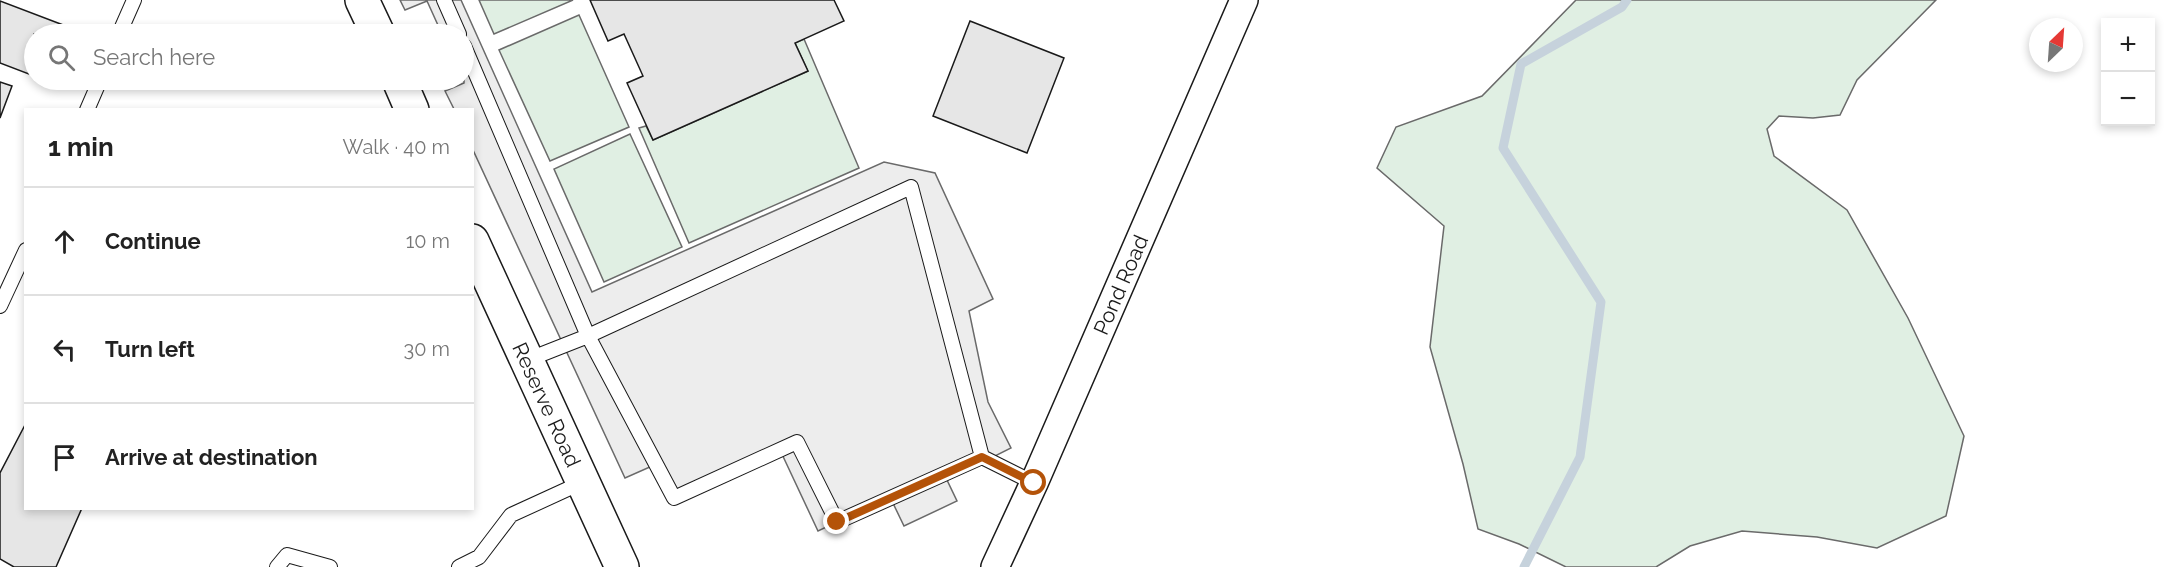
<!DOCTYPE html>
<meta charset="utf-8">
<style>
body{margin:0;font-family:Raleway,sans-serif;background:#f6f6f6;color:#222}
.controls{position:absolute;right:18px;top:18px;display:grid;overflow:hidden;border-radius:0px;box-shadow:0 3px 9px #0003}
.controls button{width:54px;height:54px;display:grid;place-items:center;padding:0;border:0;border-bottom:2px solid #e0e0e0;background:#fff;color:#222;font:30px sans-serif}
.compass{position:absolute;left:2029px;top:18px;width:54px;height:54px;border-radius:50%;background:#fff;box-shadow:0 3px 9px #0003;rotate:25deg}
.stop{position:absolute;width:18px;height:18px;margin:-14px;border:4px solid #b45309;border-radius:50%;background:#fff}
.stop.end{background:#b45309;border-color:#fff;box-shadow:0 2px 6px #0008}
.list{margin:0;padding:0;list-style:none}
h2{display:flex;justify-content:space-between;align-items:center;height:78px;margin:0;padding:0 24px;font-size:26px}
h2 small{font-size:20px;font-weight:400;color:#767676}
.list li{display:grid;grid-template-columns:39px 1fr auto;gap:18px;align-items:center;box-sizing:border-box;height:108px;padding:0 24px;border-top:2px solid #e0e0e0}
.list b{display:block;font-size:22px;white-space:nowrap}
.list em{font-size:20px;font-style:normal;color:#767676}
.icon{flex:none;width:33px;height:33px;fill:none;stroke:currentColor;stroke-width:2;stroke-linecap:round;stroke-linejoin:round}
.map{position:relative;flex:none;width:2173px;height:567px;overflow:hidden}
.search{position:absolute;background:#fff;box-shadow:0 3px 9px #0003;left:24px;top:24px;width:450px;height:66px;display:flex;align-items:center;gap:15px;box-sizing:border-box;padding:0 21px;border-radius:33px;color:#767676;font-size:22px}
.panel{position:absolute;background:#fff;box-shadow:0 3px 9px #0003;left:24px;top:108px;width:450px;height:402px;border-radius:0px}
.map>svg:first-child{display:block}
</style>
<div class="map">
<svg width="2173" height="567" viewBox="0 0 2173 567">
<rect width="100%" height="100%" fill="#fff"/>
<path fill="#e0efe3" stroke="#6a6a6a" stroke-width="1.5" d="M479,0h94l-79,34z
M1576,0h360l-79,80 -17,35 -27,3 -34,-2 -12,13 7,27 73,54 61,108 56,118 -18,80 -69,32 -60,-11 -75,-6 -52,15 -34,21h-90l-47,-23 -41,-15 -15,-65 -33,-117 14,-121 -67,-58 19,-41 86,-31z
M579,15l50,112 -79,34 -51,-111z
M804,39l55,129 -170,75 -50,-115 7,-2 7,14 155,-69 -13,-28z
M630,134l52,113 -78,35 -50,-113z"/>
<path fill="#ededed" stroke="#6a6a6a" stroke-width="1.5" d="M400,0h61l131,292 292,-130 51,11 58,126 -24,12 19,91 23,46 -64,32 10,21 -53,25 -14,-29 -72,34 -38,-81 -111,52 -17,-36 -27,12 -152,-328 -1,-40 -18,-1 -9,-18 19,-8v-49h-22l-15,-33 -22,9z"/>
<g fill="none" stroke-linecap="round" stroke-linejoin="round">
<path stroke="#c6d2dc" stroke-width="9" d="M1524,567l56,-110 21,-155 -98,-154 18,-84 101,-57 5,-7"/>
</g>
<path fill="#e6e6e6" stroke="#1a1a1a" stroke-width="1.5" d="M590,0h244l10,21 -49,22 13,28 -155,69 -26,-57 16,-7 -19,-42 -16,7z
M0,1l79,30 -1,3h-44v42l-34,-13z
M970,21l94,37 -37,95 -94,-37z
M44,80h17l-2,5z
M0,82l12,4 -12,32z
M26,423v85h56l-26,59h-42l-14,-8v-86z"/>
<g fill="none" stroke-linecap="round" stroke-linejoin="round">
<g stroke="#1a1a1a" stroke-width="16">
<path id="service" d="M444,0l15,34
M119,34l15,-34
M464,46l124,290 86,162 123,-56 40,80 145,-65 -71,-270 -323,149 -61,24
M87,110l13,-30
M0,306l26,-56
M982,457l52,26
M277,567l10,-12 43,12
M459,567l20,-10 32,-42 72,-33"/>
</g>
<g stroke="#1a1a1a" stroke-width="30">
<g id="minor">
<path id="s1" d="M995,567l39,-84 210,-483"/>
</g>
</g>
<g stroke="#1a1a1a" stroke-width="36">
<g id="tertiary">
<path d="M362,0l16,34"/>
<path d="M399,80l13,30"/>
<path id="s2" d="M472,241l150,326"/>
</g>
</g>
<use href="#service" stroke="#fff" stroke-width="14"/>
<use href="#minor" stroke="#fff" stroke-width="27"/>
<use href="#tertiary" stroke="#fff" stroke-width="33"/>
</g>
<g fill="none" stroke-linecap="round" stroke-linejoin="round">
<path stroke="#b45309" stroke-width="8" d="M837,522l145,-65 52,26"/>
</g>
<g text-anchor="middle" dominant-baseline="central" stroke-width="4.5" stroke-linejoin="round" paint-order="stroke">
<g font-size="21" fill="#1a1a1a" stroke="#fff">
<text stroke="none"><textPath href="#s1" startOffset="309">Pond Road</textPath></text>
<text stroke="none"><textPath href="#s2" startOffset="180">Reserve Road</textPath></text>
</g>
</g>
</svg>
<div class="controls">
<button>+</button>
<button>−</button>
</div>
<svg class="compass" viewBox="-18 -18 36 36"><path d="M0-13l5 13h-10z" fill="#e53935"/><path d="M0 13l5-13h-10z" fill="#767676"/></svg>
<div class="stop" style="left:1034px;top:483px"></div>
<div class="stop end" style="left:837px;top:522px"></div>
<div class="search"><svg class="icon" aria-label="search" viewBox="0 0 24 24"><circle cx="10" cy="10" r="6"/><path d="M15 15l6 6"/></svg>Search here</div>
<section class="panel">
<h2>1 min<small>Walk · 40 m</small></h2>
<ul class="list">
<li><svg class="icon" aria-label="ahead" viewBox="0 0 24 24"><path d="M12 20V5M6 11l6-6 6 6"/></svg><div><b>Continue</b></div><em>10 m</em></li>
<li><svg class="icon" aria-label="left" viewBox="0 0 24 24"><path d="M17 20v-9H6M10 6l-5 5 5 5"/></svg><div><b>Turn left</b></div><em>30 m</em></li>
<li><svg class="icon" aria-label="arrive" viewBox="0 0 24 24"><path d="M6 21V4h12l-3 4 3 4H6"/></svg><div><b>Arrive at destination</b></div></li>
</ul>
</section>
</div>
